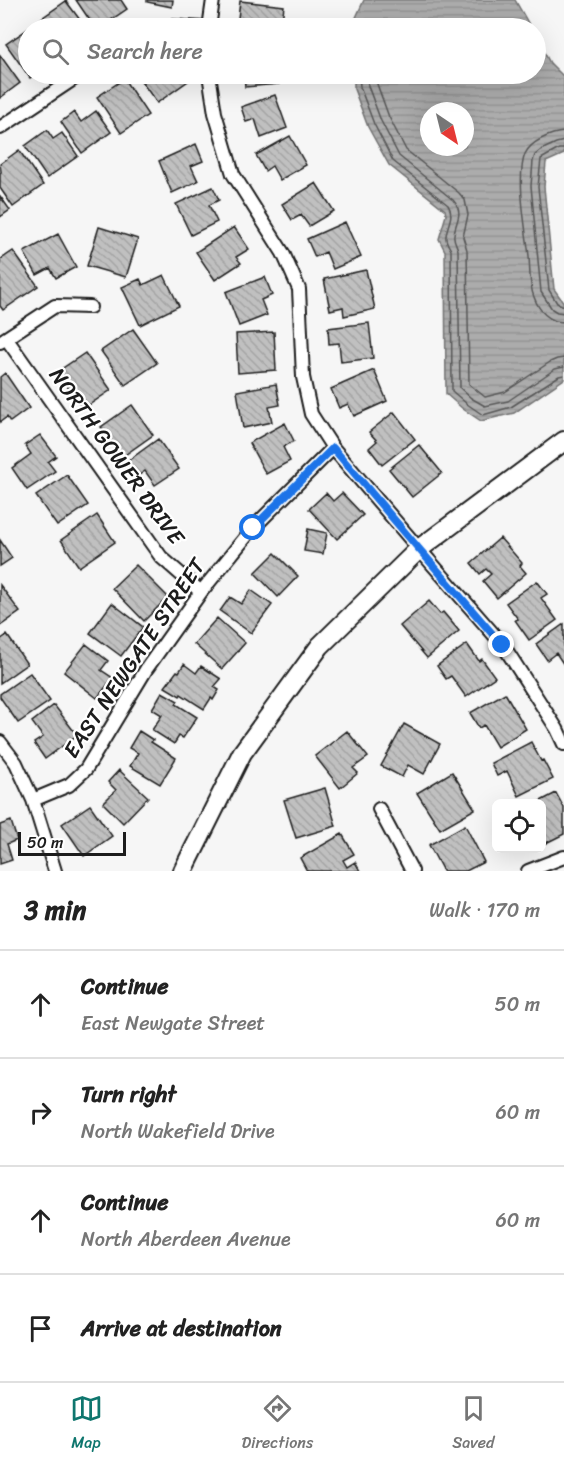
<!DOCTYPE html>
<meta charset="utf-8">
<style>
body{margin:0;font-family:Sriracha,sans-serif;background:#f2f2f2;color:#222}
.controls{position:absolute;right:18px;bottom:18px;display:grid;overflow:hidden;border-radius:9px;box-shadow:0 6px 24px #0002}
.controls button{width:54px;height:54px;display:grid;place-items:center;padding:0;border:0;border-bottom:2px solid #e0e0e0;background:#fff;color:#222;font:30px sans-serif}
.compass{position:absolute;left:420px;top:102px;width:54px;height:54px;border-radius:50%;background:#fff;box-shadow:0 6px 24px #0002;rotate:145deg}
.scale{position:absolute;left:18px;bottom:15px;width:108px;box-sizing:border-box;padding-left:6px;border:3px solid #1c1c1c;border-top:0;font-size:16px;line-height:21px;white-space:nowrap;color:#1c1c1c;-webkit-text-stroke:4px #fff;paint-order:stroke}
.stop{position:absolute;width:18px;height:18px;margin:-14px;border:4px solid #1a73e8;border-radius:50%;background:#fff}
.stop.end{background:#1a73e8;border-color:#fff;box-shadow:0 2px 6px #0008}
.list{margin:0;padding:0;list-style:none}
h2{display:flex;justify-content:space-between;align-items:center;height:78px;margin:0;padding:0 24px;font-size:26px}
h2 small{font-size:20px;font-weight:400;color:#767676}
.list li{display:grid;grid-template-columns:39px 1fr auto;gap:18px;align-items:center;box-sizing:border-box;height:108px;padding:0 24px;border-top:2px solid #e0e0e0}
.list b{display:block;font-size:22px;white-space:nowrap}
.list p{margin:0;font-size:20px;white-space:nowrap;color:#767676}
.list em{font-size:20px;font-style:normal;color:#767676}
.icon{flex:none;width:33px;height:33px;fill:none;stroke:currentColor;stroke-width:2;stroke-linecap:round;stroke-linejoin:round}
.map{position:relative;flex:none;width:564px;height:871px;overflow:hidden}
.search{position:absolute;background:#fff;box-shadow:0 6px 24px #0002;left:18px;right:18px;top:18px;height:66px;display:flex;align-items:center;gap:15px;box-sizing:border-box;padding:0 21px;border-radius:33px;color:#767676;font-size:22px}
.sheet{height:510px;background:#fff}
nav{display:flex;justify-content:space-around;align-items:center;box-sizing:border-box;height:84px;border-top:2px solid #e0e0e0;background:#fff;font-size:16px;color:#767676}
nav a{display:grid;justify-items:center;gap:3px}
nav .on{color:#0f766e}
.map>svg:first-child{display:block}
</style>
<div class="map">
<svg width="564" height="871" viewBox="0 0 564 871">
<defs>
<pattern id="water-rules" width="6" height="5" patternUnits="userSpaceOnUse" patternTransform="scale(1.5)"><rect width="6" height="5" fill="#acacac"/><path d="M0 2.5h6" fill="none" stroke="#939393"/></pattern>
<pattern id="building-back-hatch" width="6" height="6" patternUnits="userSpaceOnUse" patternTransform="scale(1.5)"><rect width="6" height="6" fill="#c0c0c0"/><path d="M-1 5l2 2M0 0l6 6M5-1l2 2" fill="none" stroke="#a4a4a4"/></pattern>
</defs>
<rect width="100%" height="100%" fill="#f6f6f6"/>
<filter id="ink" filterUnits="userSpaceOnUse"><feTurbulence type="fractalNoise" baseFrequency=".0167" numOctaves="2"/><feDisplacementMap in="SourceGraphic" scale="12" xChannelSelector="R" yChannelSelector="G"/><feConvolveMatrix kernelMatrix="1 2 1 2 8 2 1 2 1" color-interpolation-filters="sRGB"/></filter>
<g filter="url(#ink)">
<path fill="url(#water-rules)" stroke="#727272" stroke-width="1.5" fill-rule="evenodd" d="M364,0h151l16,28h-178l1,-6z
M536,37l14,26 14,14v77l-18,8 -2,25 10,102 10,14v76l-50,34 -33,8 -18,-12 -17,-15 -1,-143 -6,-12 7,-24 -1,-5 -56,-45 -21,-38 -14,-38v-15h182zM429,111h36v36h-36z"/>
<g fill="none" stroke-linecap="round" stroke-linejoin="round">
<path stroke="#565656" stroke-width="1.5" d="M359,74l1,13 14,37 19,37 55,44c7,11 -1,19 -2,31 -1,5 3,10 5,14l1,141 15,13 16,11 28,-8 48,-31 5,-1
M367,74l1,12 13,35 18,35 54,44c12,14 2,21 1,35 -1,5 3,10 4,15l2,138 11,10 14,8 23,-5 47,-32 9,-2
M376,74l1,10 12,33 17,33 53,43 6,7 3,15 -5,22 4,13 2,134 16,13 20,-5 45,-30 7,-3 7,-1
M564,132c-13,1 -33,9 -39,22 -9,23 1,76 4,102 1,13 0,29 5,41 5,14 15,25 30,25
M564,141l-8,2 -15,7 -6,5 -2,6 -2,25 10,106 11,17 5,3 7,1
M564,149h-5l-18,10 -3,28 11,103 8,13 7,3"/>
</g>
<path fill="url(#building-back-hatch)" stroke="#1c1c1c" stroke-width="1.5" d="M76,0h45l6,9 -28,19h-4z
M147,0h26l-1,7 -25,-5z
M66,1l20,27h-41l-6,-8z
M240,1l44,5 -3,22 -44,-1z
M28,29v45h8l-6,4 -24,-34z
M0,55l20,28 -20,15z
M136,74h47l5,7 -31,22z
M235,74h44v10l-34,3 -1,-13 -9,1z
M124,79l24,36 -27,18 -24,-36z
M275,95l12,33 -26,10 -6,-19 -9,3 -5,-15z
M96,111l15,21 -29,21 -21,-31 13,-10 7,10z
M47,130l6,9 9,-6 16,23 -31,22 -22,-32z
M290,136l16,29 -26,15 -8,-14 -7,5 -9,-16z
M196,144l7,17 -12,5 7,15 -26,12 -13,-32z
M19,150l24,35 -30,22 -13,-19v-15l1,-1 -1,-8z
M316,183l18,28 -25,15 -8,-11 -9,5 -10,-16z
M213,187l6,13 -10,5 8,17 -26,13 -15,-31z
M0,196l10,14 -10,7z
M345,222l16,35 -28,12 -7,-17 -11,5 -8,-18z
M99,227l39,12 -12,38 -39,-11z
M234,227l15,22 -13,8 5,6 -26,17 -19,-28z
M58,234l18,33 -20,11 -6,-10 -13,7 -13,-23z
M13,251l25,35 -35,24 -3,-4v-46z
M366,270l9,39 -31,7 -1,-9 -13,3 -6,-31z
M164,275l15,31 -39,19 -18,-38 18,-8 3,6z
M265,277l7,18 -11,5 6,15 -28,11 -13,-34z
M369,323l4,35 -32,4 -2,-19 -10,1 -1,-16z
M133,329l24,34 -32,22 -24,-34z
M274,332l2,38 -38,3 -2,-39z
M85,353l26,37 -28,19 -26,-37z
M374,370l13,31 -33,15 -6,-12 -9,4 -8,-19z
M5,373l24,35 -19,14 -3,-5 -7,5v-45z
M276,384l4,21 -11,2 3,15 -29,6 -6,-37z
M132,405l21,30 -31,22 -21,-30z
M394,412l21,27 -33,26 -13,-17 8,-7 -8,-9z
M285,423l9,18 -11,6 7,14 -24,13 -17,-31z
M40,435l16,21 -8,6 7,9 -28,19 -15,-22 19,-14 -6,-9z
M158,439l21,30 -24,16 -10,-14 -10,7 -10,-15z
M419,445l23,28 -30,24 -23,-28z
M67,475l21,30 -31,21 -21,-30z
M326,493l7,8 9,-8 21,22 -26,24 -28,-30z
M97,515l18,27 -36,25 -18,-27z
M308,529l19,4 -4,21 -19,-3z
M500,538l22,25 -2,3 6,7 -29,25 -14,-17 8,-7 -5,-5 -6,5 -9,-11z
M0,540l12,18 -12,8z
M275,553l23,23 -20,21 -23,-24z
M136,565l32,32 -24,24 -32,-33z
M537,581l10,13 -6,4 16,22 -28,20 -14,-20 3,-1 -12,-16z
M0,585l20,27 -20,14z
M251,590l21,15 -21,28 -31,-22 10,-14 11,7z
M429,601l11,13 3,-2 16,19 -32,27 -27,-32z
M112,603l31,24 -22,29 -31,-23z
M217,618l28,25 -23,26 -28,-25z
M564,624v41l-8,-12 -9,7 -11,-16z
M7,635l20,29 -27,19v-43z
M86,644l22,17 -7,9 12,8 -16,20 -33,-26z
M467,644l12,17 3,-2 13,18 -29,20 -15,-21 -5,3 -9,-13z
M184,664l12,9 5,-7 20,13 -7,8 5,3 -6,10 -2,-2 -7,11 -23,-15 -1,2 -15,-9 12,-16 2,1z
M30,673l20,28 -32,22 -18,-26v-3z
M162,692l16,9 -2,3 21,13 -14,21 -4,-2 -5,8 -22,-14 10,-15 -10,-6z
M505,693l21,36 -29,18 -13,-22 -5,3 -9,-15z
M54,705l23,30 -32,24 -11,-16 9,-6 -11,-15z
M404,724l36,20 -16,30 -16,-9 -6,12 -21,-11z
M139,731l14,9 -2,2 25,16 -16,26 -30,-18 8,-13 -9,-5z
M347,731l21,26 -15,11 5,5 -18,15 -25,-32z
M531,742l10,19 2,-1 10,19 -34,17 -12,-25 -10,5 -6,-13z
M119,770l29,27 -25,26 -20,-20 13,-13 -8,-8z
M452,772l23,37 -35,20 -23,-36z
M325,788l11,38 -40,12 -12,-38z
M556,793l8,15v26l-22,11v-41h-7z
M90,805l22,31 -28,20 -22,-32z
M11,821l6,19 -10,4 5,16 -12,4v-39z
M465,825l19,37 -18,9h-23l-14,-26z
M342,834l12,20 -11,6 4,7 8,-5 5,9h-53l-7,-13z"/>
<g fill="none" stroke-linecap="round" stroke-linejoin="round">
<g stroke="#1c1c1c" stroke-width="16">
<path id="street" d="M161,28l8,-2 34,2
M209,28l4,-28
M209,74l6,39 18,61 50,79 16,36 4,88 8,37 22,34 86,101 84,96 54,84 7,15
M0,128l81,-54
M6,338l155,219 40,35
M0,342l55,-36 35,1
M0,742l16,21 17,37 22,71
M33,800l36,-15 17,-16 61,-101 54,-76 52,-64 80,-80
M379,809l33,62
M528,871l36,-14"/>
</g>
<g stroke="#1c1c1c" stroke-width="22">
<path id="secondary" d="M183,871l59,-118 78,-107 99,-97 145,-108"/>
</g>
<use href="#street" stroke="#fff" stroke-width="12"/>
<use href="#secondary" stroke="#fff" stroke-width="18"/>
</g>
</g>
<g fill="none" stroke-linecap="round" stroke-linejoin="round" filter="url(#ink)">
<path stroke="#1a73e8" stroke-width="8" d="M253,528l80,-80 86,101 83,96"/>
</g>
<g text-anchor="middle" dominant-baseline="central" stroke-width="4.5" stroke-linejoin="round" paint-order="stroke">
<g font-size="22" fill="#1c1c1c" stroke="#fff">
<text transform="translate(117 456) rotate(54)">NORTH GOWER DRIVE</text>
<text transform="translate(134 658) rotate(-56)">EAST NEWGATE STREET</text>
</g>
</g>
</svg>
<div class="controls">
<button><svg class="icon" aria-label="locate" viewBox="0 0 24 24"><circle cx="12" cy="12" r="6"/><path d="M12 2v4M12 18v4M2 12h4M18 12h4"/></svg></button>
</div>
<svg class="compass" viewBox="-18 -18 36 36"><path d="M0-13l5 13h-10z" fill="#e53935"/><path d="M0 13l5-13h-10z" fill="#767676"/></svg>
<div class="scale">50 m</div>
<div class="stop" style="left:253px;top:528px"></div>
<div class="stop end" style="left:502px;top:645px"></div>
<div class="search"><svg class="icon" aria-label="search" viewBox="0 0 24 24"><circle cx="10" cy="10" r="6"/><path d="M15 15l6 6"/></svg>Search here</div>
</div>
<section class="sheet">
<h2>3 min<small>Walk · 170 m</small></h2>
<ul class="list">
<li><svg class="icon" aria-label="ahead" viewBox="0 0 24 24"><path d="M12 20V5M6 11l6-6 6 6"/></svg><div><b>Continue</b><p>East Newgate Street</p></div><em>50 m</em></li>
<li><svg class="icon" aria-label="right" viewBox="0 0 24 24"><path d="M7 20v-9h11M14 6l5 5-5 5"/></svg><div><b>Turn right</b><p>North Wakefield Drive</p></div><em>60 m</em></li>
<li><svg class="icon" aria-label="ahead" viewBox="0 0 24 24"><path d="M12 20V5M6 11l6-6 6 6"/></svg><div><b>Continue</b><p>North Aberdeen Avenue</p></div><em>60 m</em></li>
<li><svg class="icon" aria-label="arrive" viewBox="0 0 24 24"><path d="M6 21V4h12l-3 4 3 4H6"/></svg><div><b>Arrive at destination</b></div></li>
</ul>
</section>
<nav>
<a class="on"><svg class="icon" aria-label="map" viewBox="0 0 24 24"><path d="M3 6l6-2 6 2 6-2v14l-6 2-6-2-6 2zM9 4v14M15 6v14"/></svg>Map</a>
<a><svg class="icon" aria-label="directions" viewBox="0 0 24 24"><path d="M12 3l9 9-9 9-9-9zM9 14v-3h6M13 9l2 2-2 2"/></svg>Directions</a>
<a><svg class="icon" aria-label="saved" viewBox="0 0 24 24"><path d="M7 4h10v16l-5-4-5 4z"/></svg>Saved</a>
</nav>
